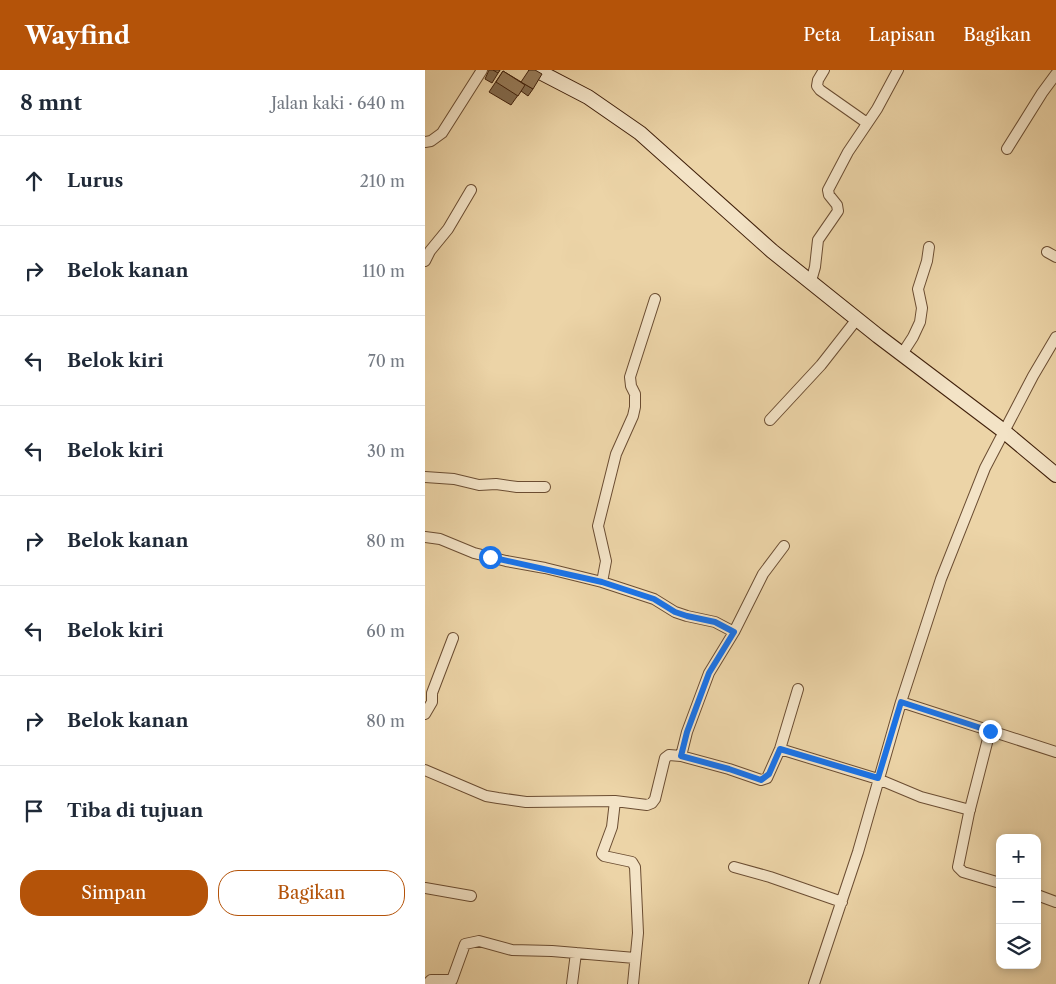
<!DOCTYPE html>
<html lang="id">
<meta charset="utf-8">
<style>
body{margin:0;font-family:"Libre Caslon Text",serif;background:#f6f6f7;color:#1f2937}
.controls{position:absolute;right:15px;bottom:15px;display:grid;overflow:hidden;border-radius:10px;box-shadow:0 2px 8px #0003}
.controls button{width:45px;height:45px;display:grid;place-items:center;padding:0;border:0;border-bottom:1px solid #e0e1e3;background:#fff;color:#1f2937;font:25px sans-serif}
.stop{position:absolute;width:15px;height:15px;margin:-11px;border:4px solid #1a73e8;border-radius:50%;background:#fff}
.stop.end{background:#1a73e8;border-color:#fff;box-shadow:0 1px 5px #0008}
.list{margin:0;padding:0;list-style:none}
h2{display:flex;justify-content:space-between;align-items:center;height:65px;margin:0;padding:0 20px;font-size:21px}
h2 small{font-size:16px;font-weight:400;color:#747a83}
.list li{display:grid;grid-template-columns:32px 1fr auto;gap:15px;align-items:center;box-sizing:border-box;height:90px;padding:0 20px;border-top:1px solid #e0e1e3}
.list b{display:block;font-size:19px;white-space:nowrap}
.list em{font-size:16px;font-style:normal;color:#747a83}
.actions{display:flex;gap:10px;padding:15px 20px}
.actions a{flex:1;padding:11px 0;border:1px solid #b45309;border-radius:20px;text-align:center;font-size:18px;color:#b45309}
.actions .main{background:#b45309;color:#fff}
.icon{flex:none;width:28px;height:28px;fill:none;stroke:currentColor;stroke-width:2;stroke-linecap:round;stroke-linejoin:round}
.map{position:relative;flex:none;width:631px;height:914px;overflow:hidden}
header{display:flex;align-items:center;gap:30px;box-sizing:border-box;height:70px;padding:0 25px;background:#b45309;color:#fff}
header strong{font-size:24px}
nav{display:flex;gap:28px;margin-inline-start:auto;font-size:18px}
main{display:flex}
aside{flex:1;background:#fff}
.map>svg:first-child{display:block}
</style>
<header>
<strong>Wayfind</strong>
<nav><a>Peta</a><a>Lapisan</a><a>Bagikan</a></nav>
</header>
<main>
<aside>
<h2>8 mnt<small>Jalan kaki · 640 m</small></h2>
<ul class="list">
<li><svg class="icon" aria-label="ahead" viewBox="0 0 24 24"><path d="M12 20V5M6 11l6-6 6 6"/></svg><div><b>Lurus</b></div><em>210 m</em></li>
<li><svg class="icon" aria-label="right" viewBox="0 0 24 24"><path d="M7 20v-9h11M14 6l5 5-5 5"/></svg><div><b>Belok kanan</b></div><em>110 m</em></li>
<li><svg class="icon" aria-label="left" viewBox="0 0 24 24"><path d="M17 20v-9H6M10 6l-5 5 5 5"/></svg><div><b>Belok kiri</b></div><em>70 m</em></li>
<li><svg class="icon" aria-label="left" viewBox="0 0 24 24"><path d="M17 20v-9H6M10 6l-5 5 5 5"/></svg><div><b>Belok kiri</b></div><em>30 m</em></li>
<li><svg class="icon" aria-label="right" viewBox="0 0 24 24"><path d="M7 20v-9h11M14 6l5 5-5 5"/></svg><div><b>Belok kanan</b></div><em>80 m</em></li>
<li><svg class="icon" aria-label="left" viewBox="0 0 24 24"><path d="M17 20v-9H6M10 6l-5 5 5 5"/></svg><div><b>Belok kiri</b></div><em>60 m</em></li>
<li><svg class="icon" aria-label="right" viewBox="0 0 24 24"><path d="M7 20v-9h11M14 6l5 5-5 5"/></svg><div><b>Belok kanan</b></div><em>80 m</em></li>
<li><svg class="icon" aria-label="arrive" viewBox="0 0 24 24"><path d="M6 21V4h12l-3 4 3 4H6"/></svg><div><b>Tiba di tujuan</b></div></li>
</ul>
<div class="actions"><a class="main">Simpan</a><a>Bagikan</a></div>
</aside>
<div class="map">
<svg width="631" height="914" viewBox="0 0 631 914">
<rect width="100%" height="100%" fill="#ecd4a7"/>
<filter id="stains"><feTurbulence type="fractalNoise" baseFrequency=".004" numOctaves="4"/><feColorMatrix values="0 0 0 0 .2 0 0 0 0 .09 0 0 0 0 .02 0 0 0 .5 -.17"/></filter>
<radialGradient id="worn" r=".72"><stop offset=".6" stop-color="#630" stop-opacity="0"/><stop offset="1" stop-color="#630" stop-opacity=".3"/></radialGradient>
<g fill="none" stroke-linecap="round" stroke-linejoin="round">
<g stroke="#6b4d32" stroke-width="12">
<path id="street" d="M399,0l-6,10 -1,6 3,4 47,33
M0,72l6,-1 11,-8 40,-63
M582,79l35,-56 14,-19
M622,182l9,5
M0,191l5,-10 18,-22 23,-39
M386,211l4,-14 3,-27 20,-29 -1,-6 -8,-10 -1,-5 20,-38 29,-43 21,-39
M477,284l11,-17 7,-15 2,-14 -4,-19 9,-28 2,-14
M345,350l51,-55 36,-46
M0,407l29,2 25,6 17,-1 21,3h28
M0,467l15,2 34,14 32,8 39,7 57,14 52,17 21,13 12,4 28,6 19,10 -25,41 -22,59 -6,24 48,13 32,11 6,-2 13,-29 18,-60
M177,512l4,-21 -8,-35 18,-72 17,-38 2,-9v-13l-4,-8 -1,-9 25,-78
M309,562l29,-58 21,-28
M476,632l155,50
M0,644l7,-12v-9l21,-55
M565,661l-21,82 -11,54 5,5 37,11
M355,679l98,30 43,18 49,13
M0,700l61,26 12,2 28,4 89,-1 32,4 5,-2 3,-4 10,-41 4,-3 12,1
M190,731l-3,26 -10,27 2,2 28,6 3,5 3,66 -5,51
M309,797l36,10 72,25
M0,818l46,8
M612,825l19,7
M2,914l4,-4h21l13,-36 14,-3 33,9 40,1 83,7
M147,914l4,-31
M389,914l44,-132 43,-150 40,-123 44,-111 48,-92 23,-39"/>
</g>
<g stroke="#40200b" stroke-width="16">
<path id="secondary" d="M111,0l52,27 52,36 132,118 106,85 123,93 55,46"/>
</g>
<use href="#street" stroke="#f3e3c6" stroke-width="10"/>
<use href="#secondary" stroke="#f3e3c6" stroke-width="14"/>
</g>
<path fill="#846c4f" stroke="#40200b" d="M64,0h11l-8,13 -7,-4z
M78,1l30,18 -5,7 -7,-5 -10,14 -22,-13z"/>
<path fill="#997e5c" stroke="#40200b" d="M68,0h7l-2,3z
M104,0h6l7,4 -9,15 -12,-7z
M78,1l22,14 -7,11 -22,-14z"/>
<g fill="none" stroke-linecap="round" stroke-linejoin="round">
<path stroke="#1a73e8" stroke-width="6" d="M65,487l112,25 52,17 21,13 12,4 28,6 19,10 -25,41 -22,59 -6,24 48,13 32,11 8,-6 11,-25 98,29 23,-76 89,29"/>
</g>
<rect width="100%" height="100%" filter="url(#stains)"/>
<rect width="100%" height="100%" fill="url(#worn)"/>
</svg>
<div class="controls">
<button>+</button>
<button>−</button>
<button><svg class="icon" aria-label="layers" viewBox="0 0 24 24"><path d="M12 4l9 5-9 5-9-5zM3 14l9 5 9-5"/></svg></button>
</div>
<div class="stop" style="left:65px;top:487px"></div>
<div class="stop end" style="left:565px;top:661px"></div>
</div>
</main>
